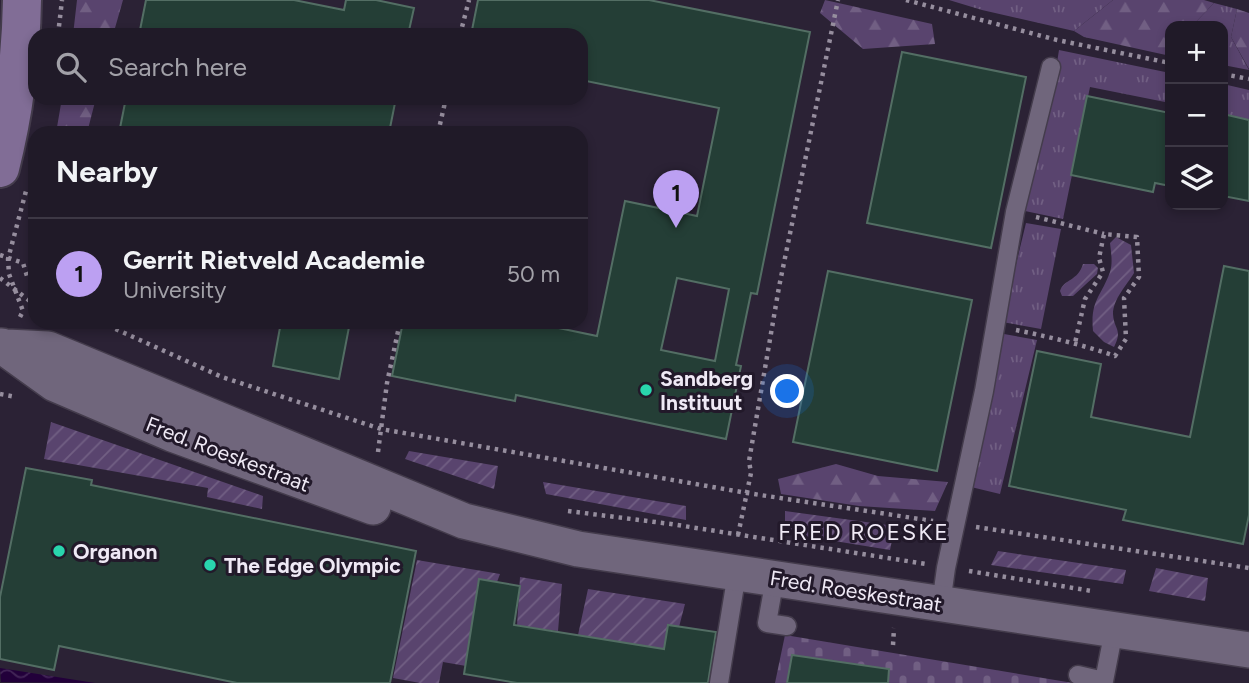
<!DOCTYPE html>
<meta charset="utf-8">
<style>
body{margin:0;font-family:Figtree,sans-serif;background:#2d2734;color:#f1f3f6}
.controls{position:absolute;right:21px;top:21px;display:grid;overflow:hidden;border-radius:14px;box-shadow:0 4px 10px #0003}
.controls button{width:63px;height:63px;display:grid;place-items:center;padding:0;border:0;border-bottom:2px solid #3d3845;background:#201a28;color:#f1f3f6;font:35px sans-serif}
.you{position:absolute;left:788px;top:392px;width:24px;height:24px;margin:-18px;border:5px solid #fff;border-radius:50%;background:#1a73e8;box-shadow:0 0 0 10px #1a73e833}
.badge{display:grid;place-items:center;width:46px;height:46px;border-radius:50%;background:#bca0f2;color:#111;font-size:23px;font-weight:700}
.pin{position:absolute;translate:-50% -58px;filter:drop-shadow(0 2px 4px #0008)}
.pin::after{content:'';position:absolute;top:37px;width:24px;height:21px;background:inherit;clip-path:polygon(0 0,100% 0,50% 100%)}
.list{margin:0;padding:0;list-style:none}
h2{display:flex;justify-content:space-between;align-items:center;height:91px;margin:0;padding:0 28px;font-size:30px}
h2 small{font-size:23px;font-weight:400;color:#a2a1a8}
.list li{display:grid;grid-template-columns:46px 1fr auto;gap:21px;align-items:center;box-sizing:border-box;height:112px;padding:0 28px;border-top:2px solid #3d3845}
.list b{display:block;font-size:26px;white-space:nowrap}
.list p{margin:0;font-size:23px;white-space:nowrap;color:#a2a1a8}
.list em{font-size:23px;font-style:normal;color:#a2a1a8}
.icon{flex:none;width:38px;height:38px;fill:none;stroke:currentColor;stroke-width:2;stroke-linecap:round;stroke-linejoin:round}
.map{position:relative;flex:none;width:1249px;height:683px;overflow:hidden}
.search{position:absolute;background:#201a28;box-shadow:0 4px 10px #0003;left:28px;top:28px;width:560px;height:77px;display:flex;align-items:center;gap:18px;box-sizing:border-box;padding:0 24px;border-radius:21px;color:#a2a1a8;font-size:26px}
.panel{position:absolute;background:#201a28;box-shadow:0 4px 10px #0003;left:28px;top:126px;width:560px;height:203px;border-radius:21px}
.map>svg:first-child{display:block}
</style>
<div class="map">
<svg width="1249" height="683" viewBox="0 0 1249 683">
<defs>
<pattern id="grass-tufts" width="24" height="20" patternUnits="userSpaceOnUse" patternTransform="scale(1.75)"><rect width="24" height="20" fill="#59446e"/><path d="M3 7l-1-3M5 7V3M7 7l1-3M15 17l-1-3M17 17v-4M19 17l1-3" fill="none" stroke="#715f83"/></pattern>
<pattern id="forest-firs" width="22" height="20" patternUnits="userSpaceOnUse" patternTransform="scale(1.75)"><rect width="22" height="20" fill="#59446e"/><path d="M5 1l3.5 6h-7zM16 11l3.5 6h-7z" fill="#715f83"/></pattern>
<pattern id="cemetery-stones" width="16" height="16" patternUnits="userSpaceOnUse" patternTransform="scale(1.75)"><rect width="16" height="16" fill="#59446e"/><path d="M2 7V4a2 2 0 0 1 4 0v3zM10 15v-3a2 2 0 0 1 4 0v3z" fill="#715f83"/></pattern>
<pattern id="garden-furrows" width="10" height="10" patternUnits="userSpaceOnUse" patternTransform="scale(1.75)"><rect width="10" height="10" fill="#59446e"/><path d="M-1 1l2-2M0 10L10 0M9 11l2-2" fill="none" stroke="#715f83"/></pattern>
<pattern id="water-waves" width="16" height="10" patternUnits="userSpaceOnUse" patternTransform="scale(1.75)"><rect width="16" height="10" fill="#22003a"/><path d="M0 5q4-4 8 0t8 0" fill="none" stroke="#422557"/></pattern>
</defs>
<rect width="100%" height="100%" fill="#2b2235"/>
<path fill="url(#grass-tufts)" d="M949,0h164l-39,31 -92,-21z
M1214,3l23,6 -6,28 18,33 -26,-5v-39h-31z
M1059,50l111,23v30l-80,-16 -27,132 -38,-8 24,-98z
M1223,84l26,6v30l-26,-6z
M1026,223l35,6 -20,100 -39,-7z
M1004,334l33,6 -37,154 -29,-7z"/>
<path fill="url(#forest-firs)" d="M77,0h46l-10,35h-40z
M825,0l107,24 3,20 -72,5 -43,-36z
M1113,0h91l10,3 -22,23h-22v24l-4,5 -82,-18 -10,-6z
M1237,9l12,4v56l-18,-32z
M62,98h34l-9,35h-31z
M836,464l42,12 70,6 -13,29 -76,-5 -78,-12 -3,-15z"/>
<path fill="url(#cemetery-stones)" d="M785,635l288,48h-298z"/>
<path fill="url(#garden-furrows)" d="M1116,237l15,8 3,28c-7,12 -21,26 -21,41 1,16 10,15 1,33l-10,-5 -11,-11c-3,-31 8,-34 17,-59 3,-9 1,-20 0,-29z
M1083,264h11l4,4 -1,6 -24,22h-11l-2,-5c4,-12 18,-10 23,-27z
M51,422l212,74 -1,13 -55,-12 1,-9 -164,-29z
M409,451l89,15 -4,23 -89,-30z
M543,482l143,24v14l-140,-26z
M785,511l110,15 -5,24 -105,-17z
M998,551l128,19 -3,14 -132,-19z
M417,560l83,14 -3,8 -17,-2 -14,86 -23,-4 -4,21h-19l-27,-5z
M1156,568l52,10 -3,23 -56,-10z
M520,577l42,7 -4,47 -41,-5z
M588,589l97,15 -6,23h-10l-4,22 -87,-14z"/>
<path fill="url(#water-waves)" d="M0,668l95,15 -94,-1z"/>
<path fill="#243e36" stroke="#536e64" stroke-width="2" fill-rule="evenodd" d="M146,0h148l50,10 2,-10h30l38,8 -6,27h-269z
M478,0h171l161,32 -53,262 -6,-1 -15,72 5,1 -15,73 -210,-44 -1,6 -123,-25 11,-54h127l67,14 28,-135 72,15 22,-108 -138,-28v-45h-110zM677,278l52,11 -14,72 -54,-11z
M902,52l124,25 -35,171 -124,-25z
M1087,96l83,17v73l-15,-3 -2,9 -82,-17z
M126,98h270l-7,35h-270z
M1223,114l26,6v81l-26,-5z
M1224,266l25,5v244l-6,29 -120,-24 3,-10 -117,-24 28,-135 64,13 -10,53 99,20z
M828,271l144,29 -35,171 -144,-29z
M281,322h69l-11,57 -66,-13z
M26,468l66,12 -1,5 325,66 -26,132h-153l-178,-37 -5,24 -54,-11v-62z
M479,579l41,7 -6,39 150,24 4,-24 48,7 -8,51h-191l-53,-9z
M792,655l97,14 -1,14h-101z"/>
<g fill="none" stroke-linecap="round" stroke-linejoin="round">
<g stroke="#443c4c" stroke-width="21">
<path id="service" d="M775,578l-8,45 20,3
M941,604l5,-36 38,-177 31,-179 36,-145
M1078,675l26,6 10,-51
M719,683l18,-110"/>
</g>
<g stroke="#443c4c" stroke-width="38">
<path id="minor" d="M2,346l53,38 117,50 201,73
M6,347l42,2 416,172 114,28 671,101"/>
</g>
<g stroke="#443c4c" stroke-width="42">
<path id="secondary" d="M0,168c14,-55 21,-111 22,-168"/>
</g>
<path stroke="#968e9e" stroke-width="4.5" stroke-dasharray="3.5 5" stroke-linecap="butt" d="M906,0l151,40 113,23
M58,35l4,-35
M460,35l9,-35
M1223,74l26,5
M438,133l8,-35
M1036,217l68,17
M0,255l23,8 4,13 8,9
M0,278l35,27
M20,317l3,-6 -14,-37 -1,-15 18,-68
M100,322l122,55 159,52 366,64 186,28
M1016,330c34,7 67,15 99,26l11,-17 -2,-41 15,-21 -2,-40 -33,-3 -5,24 4,14 -18,27 -10,44
M0,394l16,3
M378,452l9,-69 13,-61
M568,511l103,13 255,40
M976,527l273,41
M738,535l13,-62 -2,-12 30,-174 59,-287
M969,571l123,20
M893,645l1,-17"/>
<use href="#service" stroke="#70667c" stroke-width="18"/>
<use href="#minor" stroke="#70667c" stroke-width="35"/>
<use href="#secondary" stroke="#816d96" stroke-width="38"/>
</g>
<g fill="#29d5ad" stroke="#22192a" stroke-width="2.5">
<circle cx="646" cy="390" r="7"/>
<circle cx="59" cy="551" r="7"/>
<circle cx="210" cy="565" r="7"/>
</g>
<g text-anchor="middle" dominant-baseline="central" stroke-width="6" stroke-linejoin="round" paint-order="stroke">
<g font-size="21" font-weight="bold" fill="#efe9f5" stroke="#22192a" text-anchor="start">
<text x="660" y="378">Sandberg<tspan x="660" dy="24">Instituut</tspan></text>
<text x="73" y="551">Organon</text>
<text x="224" y="565">The Edge Olympic</text>
</g>
<g font-size="21" fill="#efe9f5" stroke="#22192a">
<text transform="translate(228 454) rotate(21)">Fred. Roeskestraat</text>
<text transform="translate(856 591) rotate(9)">Fred. Roeskestraat</text>
</g>
<g font-size="23" letter-spacing="2" fill="#efe9f5" stroke="#22192a">
<text x="864" y="532">FRED ROESKE</text>
</g>
</g>
</svg>
<div class="controls">
<button>+</button>
<button>−</button>
<button><svg class="icon" aria-label="layers" viewBox="0 0 24 24"><path d="M12 4l9 5-9 5-9-5zM3 14l9 5 9-5"/></svg></button>
</div>
<div class="you"></div>
<div class="pin badge" style="left:676px;top:228px">1</div>
<div class="search"><svg class="icon" aria-label="search" viewBox="0 0 24 24"><circle cx="10" cy="10" r="6"/><path d="M15 15l6 6"/></svg>Search here</div>
<section class="panel">
<h2>Nearby<small></small></h2>
<ul class="list">
<li><span class="badge">1</span><div><b>Gerrit Rietveld Academie</b><p>University</p></div><em>50 m</em></li>
</ul>
</section>
</div>
